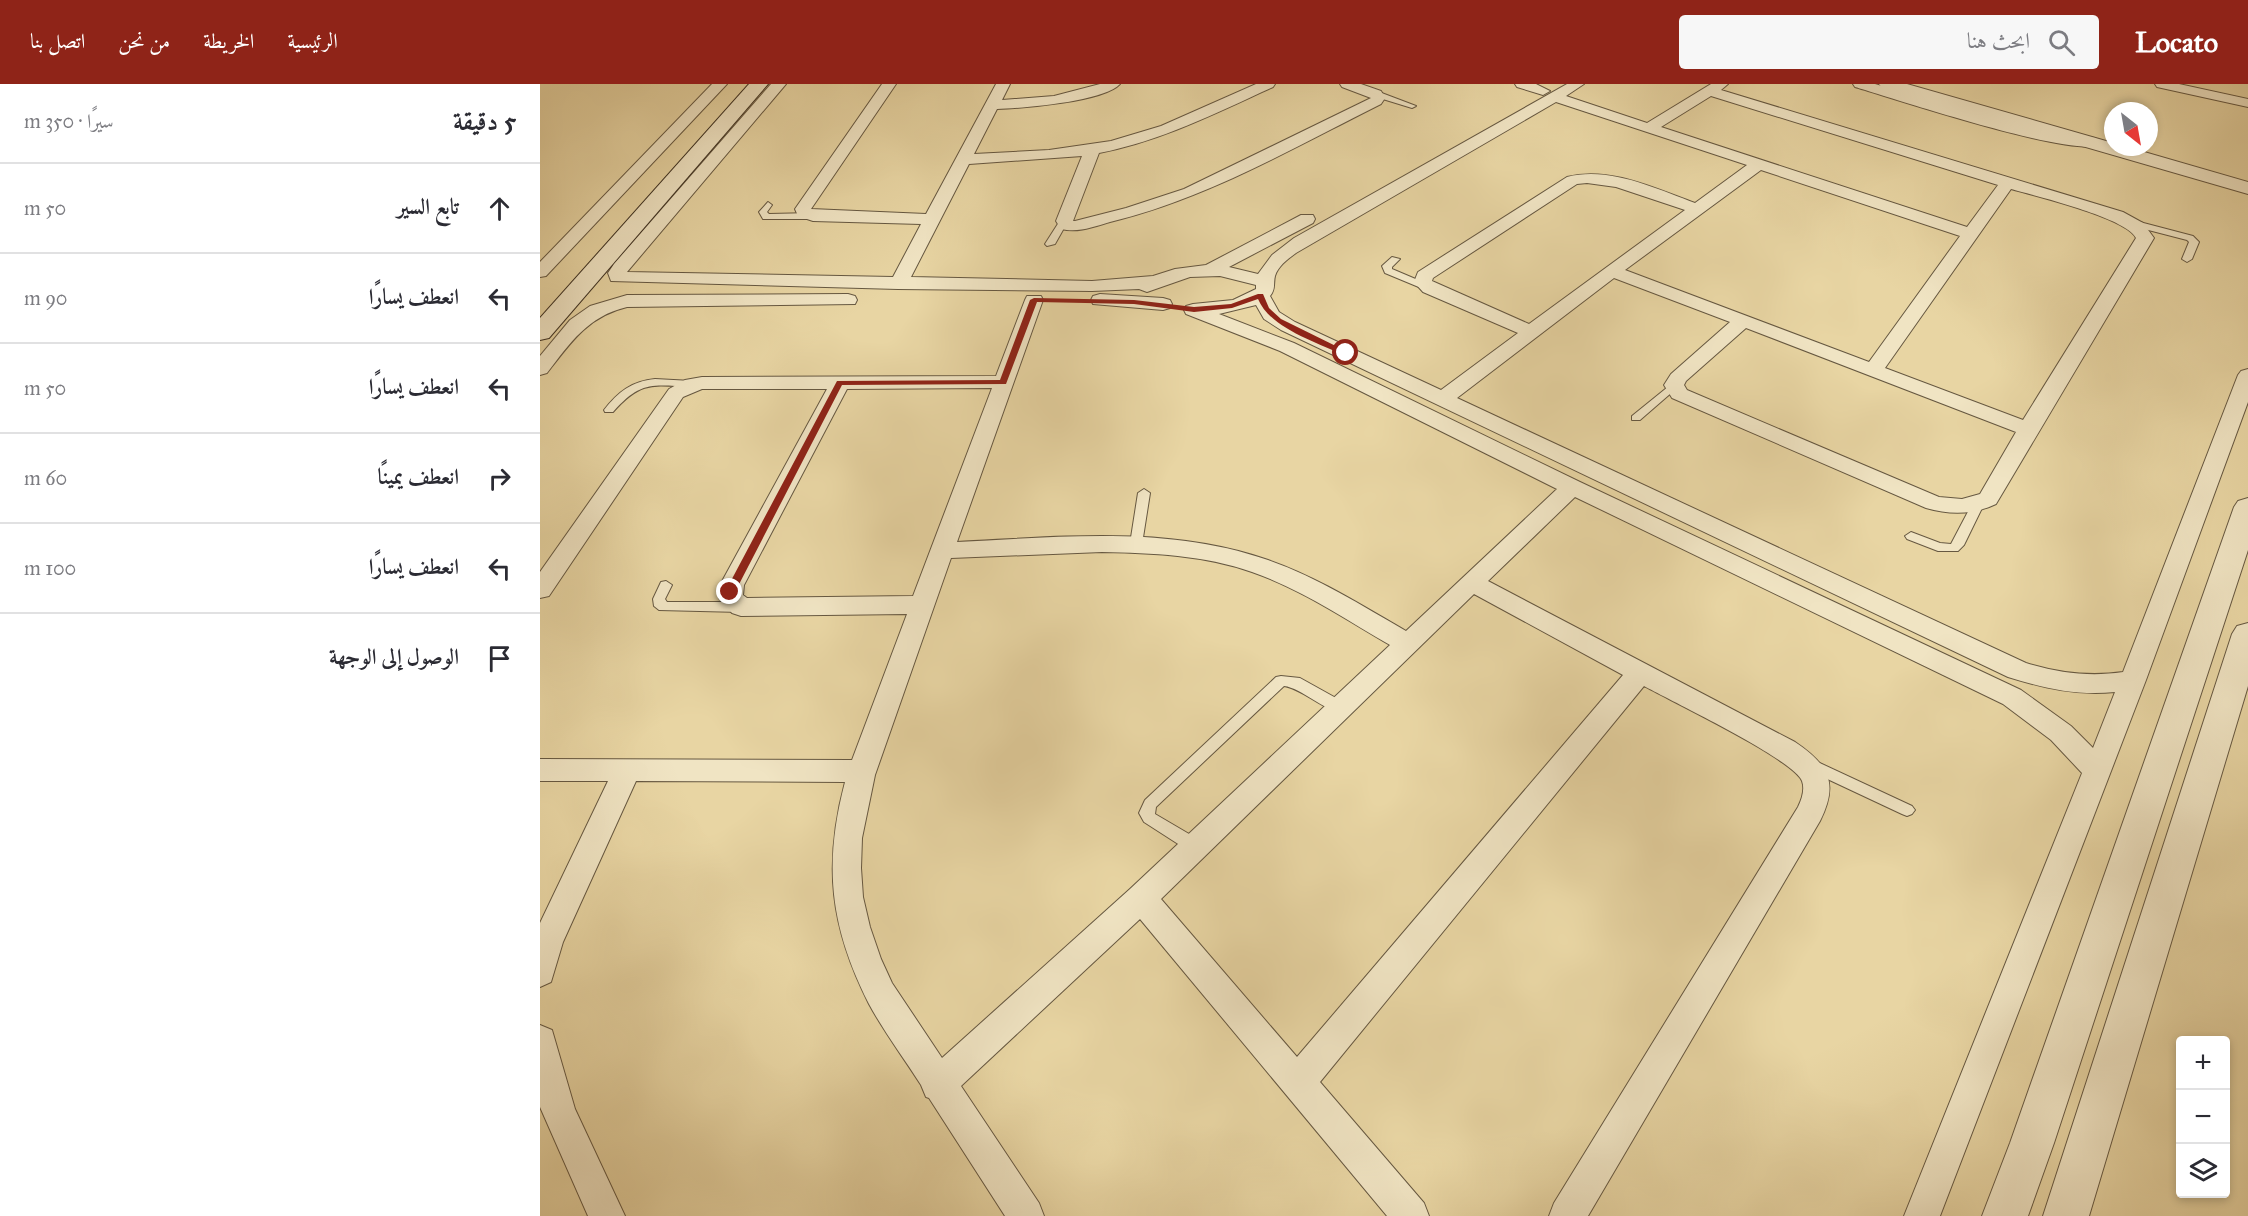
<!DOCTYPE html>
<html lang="ar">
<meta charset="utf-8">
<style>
body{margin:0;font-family:"IM FELL Great Primer",Amiri,serif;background:#f7f7f7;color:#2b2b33;direction:rtl}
.controls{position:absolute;right:18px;bottom:18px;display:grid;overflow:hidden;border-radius:6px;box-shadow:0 3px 9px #0003}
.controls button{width:54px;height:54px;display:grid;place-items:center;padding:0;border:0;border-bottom:2px solid #e1e1e2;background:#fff;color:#2b2b33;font:30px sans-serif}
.compass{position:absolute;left:1564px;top:18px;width:54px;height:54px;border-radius:50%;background:#fff;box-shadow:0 3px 9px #0003;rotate:149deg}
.stop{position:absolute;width:18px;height:18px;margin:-14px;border:4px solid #8f2418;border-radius:50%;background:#fff}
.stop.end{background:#8f2418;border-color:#fff;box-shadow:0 2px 6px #0008}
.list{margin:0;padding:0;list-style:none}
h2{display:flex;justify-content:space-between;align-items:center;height:78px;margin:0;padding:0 24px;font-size:26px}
h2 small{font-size:20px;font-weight:400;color:#7c7c81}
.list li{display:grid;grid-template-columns:39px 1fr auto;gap:18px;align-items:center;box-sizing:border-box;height:90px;padding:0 24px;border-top:2px solid #e1e1e2}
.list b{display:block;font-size:22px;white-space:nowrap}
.list em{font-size:20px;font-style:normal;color:#7c7c81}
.icon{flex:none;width:33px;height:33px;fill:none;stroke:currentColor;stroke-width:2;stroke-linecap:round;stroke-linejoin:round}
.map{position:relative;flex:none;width:1708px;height:1132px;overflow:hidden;direction:ltr}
header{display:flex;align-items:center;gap:36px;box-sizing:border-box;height:84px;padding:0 30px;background:#8f2418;color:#fff}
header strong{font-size:28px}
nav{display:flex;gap:33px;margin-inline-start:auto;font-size:21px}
.search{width:420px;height:54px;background:#f7f7f7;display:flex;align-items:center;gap:15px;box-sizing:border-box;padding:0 21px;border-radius:6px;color:#7c7c81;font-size:22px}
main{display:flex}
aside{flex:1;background:#fff}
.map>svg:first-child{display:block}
</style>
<header>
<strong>Locato</strong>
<div class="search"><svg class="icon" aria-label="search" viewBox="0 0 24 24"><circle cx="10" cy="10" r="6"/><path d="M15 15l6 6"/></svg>ابحث هنا</div>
<nav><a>الرئيسية</a><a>الخريطة</a><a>من نحن</a><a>اتصل بنا</a></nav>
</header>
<main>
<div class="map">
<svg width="1708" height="1132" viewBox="0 0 1708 1132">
<rect width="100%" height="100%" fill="#e8d5a3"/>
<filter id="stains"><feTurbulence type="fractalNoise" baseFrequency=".00333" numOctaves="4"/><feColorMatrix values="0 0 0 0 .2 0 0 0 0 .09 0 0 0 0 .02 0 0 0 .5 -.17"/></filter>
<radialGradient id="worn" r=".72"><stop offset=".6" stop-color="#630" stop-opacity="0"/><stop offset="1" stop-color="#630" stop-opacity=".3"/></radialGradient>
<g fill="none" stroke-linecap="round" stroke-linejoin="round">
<g stroke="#665841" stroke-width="2">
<path id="service" d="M833,8h6l37,14 -4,2 -39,-12z
M228,118l4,3 -5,7 2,2 44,-1 4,3 -4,3h-50l-4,-7z
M524,134l4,3 -13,23 -8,2 -2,-2 16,-25z
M1592,136l61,16 6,6 -7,17 -5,3 -5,-3 7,-17 -2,-2 -58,-15 -1,-2z
M852,173l8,2 -8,8v2l40,17v4h-6l-41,-17 -3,-7z
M115,295l37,2 5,3 -5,3c-39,-2 -51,-7 -79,25h-8l-1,-2c14,-18 28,-29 51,-31z
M1134,298l4,1v4l-38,33h-8v-4z
M604,405l6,4 -8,51 -6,4 -6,-4 8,-51z
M1438,416l6,4 -20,41 -6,6h-20l-31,-12 -2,-3 6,-4 29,11 11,1 21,-40z
M126,497l6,4 -7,14 2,3h74l7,5 -7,5 -82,-2 -5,-4 -1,-7 8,-17z
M741,592l19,2 45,25 2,4 -2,4c-16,5 -42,-23 -61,-25l-128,121 -1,7 46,27 2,5 -2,5 -6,2 -6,-2 -45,-29 -5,-9 6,-13 131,-123z
M1269,674l103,48 3,4 -3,4 -5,2 -5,-2 -98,-46 -2,-4 2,-4z"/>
</g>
<g stroke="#665841" stroke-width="2">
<path id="minor" d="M172,0h15l-181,192 -6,1v-15z
M231,0h15l-159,188 266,5 28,-53 -108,-3 -15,-5 -3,-7 87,-125h14l-85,125 115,5 70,-130h14l-8,16 52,-4 46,-12h20c-17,18 -97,24 -123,25l-23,45 75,-4 62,-9 50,-15 95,-42h19l-2,3c-57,26 -112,54 -174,66l-26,68h2l51,-13 58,-19 187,-91 -29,-11 -2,-3h21l20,7 4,7 -4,6c-88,44 -175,95 -271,118 -17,5 -32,11 -49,7l-5,-8 26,-65 -113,8 -58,113 181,4 61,-5 22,-7 31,-4 95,-50h12l2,4 -2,4 -84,44 29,7 14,-19 22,-17 273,-154h17l-18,12 81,27 64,-39h17l-7,6 402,122 20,11 11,15 -158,266c-23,11 -46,11 -70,4l-254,-110 -8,-13 7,-11 59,-52 -116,-44 -157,120 569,265c32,10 64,14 97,9l115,-297 3,-4 7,-2v33l-102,278 -206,536h-36l178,-443 -31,-33 -48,-36 -428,-207 -87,84 307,161c34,23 44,41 25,79l-232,395h-39l5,-13 244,-396c4,-8 7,-18 4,-26 -9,-22 -131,-80 -158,-95l-324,396 104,121 5,13h-42l-247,-297 -179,167 78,117 5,13h-39l-76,-118 -3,-1 -5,-12c-17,-27 -37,-53 -52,-81 -39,-77 -46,-139 -24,-222l-209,-1 -73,161 -12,40 -11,5v-64l68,-142h-68v-22l312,1 55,-146 -166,2 -9,-3 -13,-15 1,-13 107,-196h-125l-19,8 -134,199 -9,2v-26l129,-183 16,-9 17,-3 294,-1 29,-76 2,-4h14l2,4 -86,242c104,-5 211,-17 311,18 49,17 93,45 138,71l151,-142 -277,-138 -94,-37 -2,-4 2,-4 7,-2 40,-4 23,-11v-4l-36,-9 -30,1 -43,15 -8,-3 -47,2 -194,-2 -287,-8 -3,-8 6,-9zM1171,12l287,89 -31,42 -306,-100zM1016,18l191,63 -52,38c-39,-14 -85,-37 -128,-26l-149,95 -4,10 9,10 95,41 -77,57 -146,-68 -16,-10 -9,-16c6,-7 3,-12 5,-20 3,-10 13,-17 21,-23zM1221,86l199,66 -91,126 -244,-92zM1047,99l29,4 69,23 -156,114 -97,-43 1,-3 144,-94zM1471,105c25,7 116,29 125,49l-113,182 -138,-52zM716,221l8,14 17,11 727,347c36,11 69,19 107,15l-22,56 -22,-22 -50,-36 -441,-208 -286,-139 -75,-29zM1206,244l270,104 -36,62 -18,5 -23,-2 -252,-107 -3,-5 2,-4zM452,304l-79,208 -166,2 -4,-3 1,-10 103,-196zM562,468c50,1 102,3 150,20 49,17 93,47 138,73l-260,244 -188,169 -50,-75 -11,-24 -11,-32 -7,-30 -2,-29 1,-30 13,-63 76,-217zM934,510l149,81 -326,382 -136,-158z
M975,0h21l14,7 -7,4 -26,-8z
M1313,0h22l169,49 51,5 8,5c-17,20 -216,-47 -248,-56z
M1615,0h24l69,15v8l-91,-20z
M308,210l7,2 2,4 -2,4 -228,3c-39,9 -57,36 -80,66l-7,2v-19l30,-36 20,-14 37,-11z
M560,210l63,4 7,2 2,4 -2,4 -7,2 -70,-6 -2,-4 2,-4z
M0,941l12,5 23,79 50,107h-37l-48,-109z"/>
</g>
<g stroke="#665841" stroke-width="2">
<path id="tertiary" d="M1339,0h28l206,59v4h14l121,35v12l-366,-106z
M1708,414v52l-194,593 -26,73h-46l28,-73 224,-636 4,-6z
M1708,539v63l-159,530h-46l189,-582 5,-8z"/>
</g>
<g stroke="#3b2f20" stroke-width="2">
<path id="secondary" d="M209,0h19l-219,254 -9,2v-22z"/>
</g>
<use href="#service" fill="#f0e4c3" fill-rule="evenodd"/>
<use href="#minor" fill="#f0e4c3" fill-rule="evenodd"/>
<use href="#tertiary" fill="#f0e4c3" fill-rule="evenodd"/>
<use href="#secondary" fill="#f0e4c3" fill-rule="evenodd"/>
</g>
<path fill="#8f2418" d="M718,210h5l6,14 12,11 69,34 -7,2c-27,-13 -73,-27 -85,-56l-26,9 -38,4 -60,-8 -97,-2 -31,82 -164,1 -107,207 -5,3 -5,-3 112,-211 163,-1 30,-80 4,-2 100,2 60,7 37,-3z"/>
<rect width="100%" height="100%" filter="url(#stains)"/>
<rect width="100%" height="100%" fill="url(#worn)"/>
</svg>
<div class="controls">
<button>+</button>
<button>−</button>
<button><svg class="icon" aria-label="layers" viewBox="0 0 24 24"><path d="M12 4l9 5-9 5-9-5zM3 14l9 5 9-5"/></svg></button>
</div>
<svg class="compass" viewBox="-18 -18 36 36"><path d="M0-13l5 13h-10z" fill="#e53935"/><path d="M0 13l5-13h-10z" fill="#7c7c81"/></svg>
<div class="stop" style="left:806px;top:269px"></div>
<div class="stop end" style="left:190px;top:508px"></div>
</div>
<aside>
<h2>5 دقيقة<small>سيرًا · 350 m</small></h2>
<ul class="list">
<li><svg class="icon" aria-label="ahead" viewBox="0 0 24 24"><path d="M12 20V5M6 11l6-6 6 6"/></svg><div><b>تابع السير</b></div><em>50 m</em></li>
<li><svg class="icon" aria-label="left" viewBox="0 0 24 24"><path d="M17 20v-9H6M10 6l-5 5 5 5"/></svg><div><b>انعطف يسارًا</b></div><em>90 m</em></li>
<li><svg class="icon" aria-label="left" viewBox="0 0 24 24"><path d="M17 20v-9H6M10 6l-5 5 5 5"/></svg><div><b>انعطف يسارًا</b></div><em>50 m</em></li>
<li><svg class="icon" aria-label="right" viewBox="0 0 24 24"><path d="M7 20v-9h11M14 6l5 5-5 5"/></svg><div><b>انعطف يمينًا</b></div><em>60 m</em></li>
<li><svg class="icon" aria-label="left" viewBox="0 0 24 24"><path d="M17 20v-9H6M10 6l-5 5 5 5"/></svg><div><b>انعطف يسارًا</b></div><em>100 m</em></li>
<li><svg class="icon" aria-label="arrive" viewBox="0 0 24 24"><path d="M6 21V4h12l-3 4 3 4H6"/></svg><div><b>الوصول إلى الوجهة</b></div></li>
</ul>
</aside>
</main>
